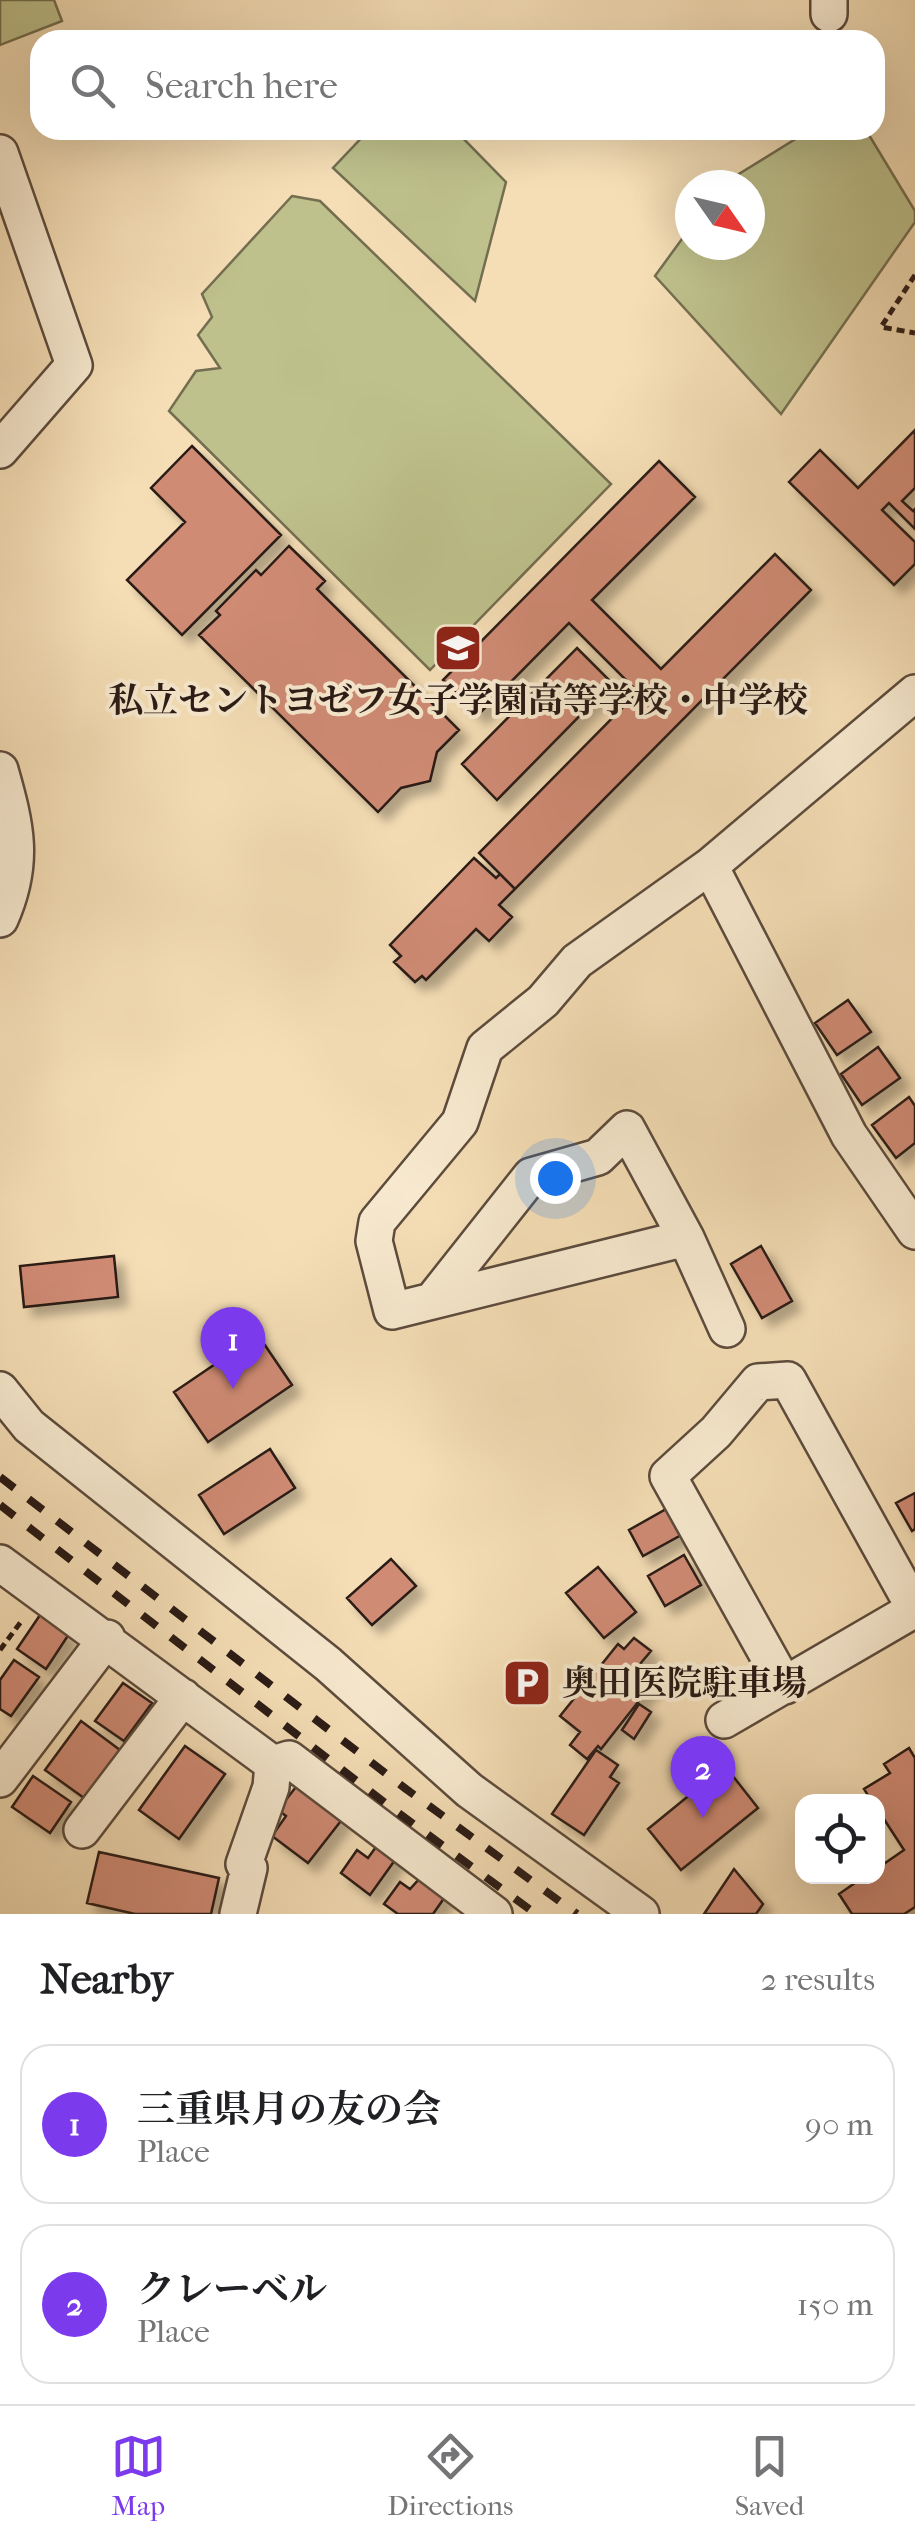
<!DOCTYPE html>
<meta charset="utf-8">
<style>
body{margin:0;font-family:"IM FELL French Canon","Noto Serif JP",serif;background:#f2f2f2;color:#202124}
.controls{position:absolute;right:30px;bottom:30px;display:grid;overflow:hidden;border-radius:20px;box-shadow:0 10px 40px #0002}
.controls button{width:90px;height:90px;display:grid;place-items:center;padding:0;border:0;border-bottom:2px solid #e0e0e0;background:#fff;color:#202124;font:50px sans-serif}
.compass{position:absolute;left:675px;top:170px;width:90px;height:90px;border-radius:50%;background:#fff;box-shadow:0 10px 40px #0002;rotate:124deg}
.you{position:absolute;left:555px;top:1178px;width:35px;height:35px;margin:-25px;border:8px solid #fff;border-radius:50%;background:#1a73e8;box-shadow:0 0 0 15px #1a73e833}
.badge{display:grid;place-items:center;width:65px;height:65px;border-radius:50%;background:#7c3aed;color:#fff;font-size:32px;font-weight:700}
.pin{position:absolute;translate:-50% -82px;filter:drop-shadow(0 2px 5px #0008)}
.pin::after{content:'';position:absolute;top:52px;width:35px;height:30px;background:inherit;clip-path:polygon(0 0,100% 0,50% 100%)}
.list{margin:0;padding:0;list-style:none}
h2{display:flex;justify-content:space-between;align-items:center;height:130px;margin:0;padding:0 40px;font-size:42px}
h2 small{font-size:32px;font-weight:400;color:#757577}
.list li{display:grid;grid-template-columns:65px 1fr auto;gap:30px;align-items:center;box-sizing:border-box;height:160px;margin:0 20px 20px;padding:0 20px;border:2px solid #e0e0e0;border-radius:30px}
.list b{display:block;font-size:38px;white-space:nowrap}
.list p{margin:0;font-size:32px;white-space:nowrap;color:#757577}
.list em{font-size:32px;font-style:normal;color:#757577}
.icon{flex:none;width:55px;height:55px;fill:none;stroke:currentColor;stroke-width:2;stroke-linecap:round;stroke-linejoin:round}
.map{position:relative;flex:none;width:915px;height:1914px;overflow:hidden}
.search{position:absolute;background:#fff;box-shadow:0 10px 40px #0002;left:30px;right:30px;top:30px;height:110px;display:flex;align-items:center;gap:25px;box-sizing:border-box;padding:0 35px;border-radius:30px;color:#757577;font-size:38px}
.sheet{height:490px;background:#fff}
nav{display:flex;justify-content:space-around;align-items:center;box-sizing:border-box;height:140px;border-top:2px solid #e0e0e0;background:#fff;font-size:28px;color:#757577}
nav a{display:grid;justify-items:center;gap:5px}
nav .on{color:#7c3aed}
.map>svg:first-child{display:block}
</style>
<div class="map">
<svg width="915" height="1914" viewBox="0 0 915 1914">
<defs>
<filter id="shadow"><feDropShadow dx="9" dy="9" stdDeviation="5" flood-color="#0004"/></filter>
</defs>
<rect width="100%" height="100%" fill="#f5deb6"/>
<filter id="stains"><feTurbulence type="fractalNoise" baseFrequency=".002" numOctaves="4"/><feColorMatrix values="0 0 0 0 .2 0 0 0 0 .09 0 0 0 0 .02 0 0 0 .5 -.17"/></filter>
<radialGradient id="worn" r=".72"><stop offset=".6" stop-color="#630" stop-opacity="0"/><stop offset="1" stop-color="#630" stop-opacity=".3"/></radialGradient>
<path fill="#bec18c" stroke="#746e50" stroke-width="2.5" d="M0,0h54l8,21 -62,24z
M369,130h86l51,52 -31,119 -142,-133z
M810,130h56l49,81v11l-134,192 -126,-138 35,-48v17h60v-60h-29z
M292,196l28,5 291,283 -181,186 -261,-259 27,-40 24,-3 -22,-33 14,-18 -10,-23z"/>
<path fill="#d08b74" stroke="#291a15" stroke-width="2.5" filter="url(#shadow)" d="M915,430v58l-13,13 11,10 2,-2v20l-26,-26 -7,7 33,32v22l-21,21 -105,-103 31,-32 38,38z
M192,446l89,89 -99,100 -55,-55 58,-58 -34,-34z
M659,461l36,36 -103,103 69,69 114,-115 36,36 -296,299 -36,-36 159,-161 -69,-69 -91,92 -35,-35z
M289,546l36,35 -8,8 142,141 -22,22 -7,29 -29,7 -23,24 -179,-177 21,-20 -4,-4 40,-41 5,5z
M577,648l35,35 -115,117 -35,-36z
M474,858l22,20 4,-4 15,15 -16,16 13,12 -23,24 -13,-12 -50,51 -4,-4 -7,6 -21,-20 7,-6 -11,-11z
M848,1000l23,32 -34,23 -22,-32z
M878,1047l22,31 -38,27 -21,-31z
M909,1097l6,9v37l-19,15 -24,-33z
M761,1246l31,55 -30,17 -31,-54z
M114,1256l4,41 -94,10 -4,-41z
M258,1335l34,50 -84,57 -34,-50z
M270,1449l25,39 -71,46 -25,-39z
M915,1493v36l-3,2 -16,-28z
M668,1508l15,26 -40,22 -14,-26z
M684,1555l17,30 -36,21 -17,-30z
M391,1559l25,27 -44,39 -25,-27z
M598,1567l38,45 -32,26 -38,-45z
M40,1615l29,19 -23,35 -29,-20z
M634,1638l17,13 -11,13 17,14 -56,71 -3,-3 -11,13 -17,-14 10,-13 -20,-16 58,-72 6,5z
M14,1660l25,17 -28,39 -11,-7v-29z
M123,1683l29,20 -28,38 -29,-20z
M639,1704l12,8 -17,27 -12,-9z
M81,1721l39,29 -36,48 -39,-28z
M185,1746l40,28 -46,65 -40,-29z
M909,1748l6,10v149l-11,7h-52l-13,-20 26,-18h13v-8l26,-18 -26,-40v-8h-6l-8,-13 26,-16 -6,-9z
M596,1750l22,15 -8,12 9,6 -35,52 -32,-21z
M725,1766l33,42 -77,62 -33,-41z
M33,1776l38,26 -21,31 -38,-26z
M299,1783l45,34 -36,46 -36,-27 14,-20 -8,-6z
M381,1840l19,13 -30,42 -29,-22 16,-23 11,8z
M99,1852l120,26 -8,36h-76l-48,-11z
M734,1869l29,35 -7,10h-52z
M421,1877l26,17 -14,20h-35l-14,-10 16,-22 10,7z"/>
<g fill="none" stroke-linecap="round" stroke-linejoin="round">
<g stroke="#5c4b3d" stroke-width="40">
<path id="minor" d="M829,14v-14
M0,153l74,212 -74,85
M0,770c16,56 25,93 0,149
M710,866l139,269 66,96
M686,1238l-294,73 -18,-70 3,-19 83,-100 25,-74 58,-47 34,-40 133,-95 205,-173
M432,1301l99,-125 67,-19 29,-28 59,109 41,91
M0,1390l29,36 299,238 141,126 172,124
M0,1563l273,201 -2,23 -27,77 5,4 -11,46
M785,1686l-117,-210 48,-44 42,-50 30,-2 127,229
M724,1720l191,-111
M273,1764l16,-5 205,155
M0,1779l107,-141
M82,1830l101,-133"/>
</g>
<path stroke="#291a15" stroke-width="5" stroke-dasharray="8 5" stroke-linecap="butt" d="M915,275l-34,52 34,6
M0,1650l23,-31"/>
<use href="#minor" stroke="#f8ead0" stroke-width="35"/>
<path stroke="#291a15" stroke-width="8" stroke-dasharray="18 18" stroke-linecap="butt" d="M0,1477l406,312 171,125
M0,1505l393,304 143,105"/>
</g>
<defs>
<g id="school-square" transform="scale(2.5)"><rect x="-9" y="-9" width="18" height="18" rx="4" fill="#8f2418" stroke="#f8ead0"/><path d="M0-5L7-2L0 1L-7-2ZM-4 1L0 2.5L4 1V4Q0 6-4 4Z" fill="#fff"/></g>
<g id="parking-square" transform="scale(2.5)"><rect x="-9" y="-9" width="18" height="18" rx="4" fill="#8f2418" stroke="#f8ead0"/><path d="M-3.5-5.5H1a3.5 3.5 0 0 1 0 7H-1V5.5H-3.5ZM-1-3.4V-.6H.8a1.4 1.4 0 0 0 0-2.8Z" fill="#fff"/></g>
</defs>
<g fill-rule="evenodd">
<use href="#school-square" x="458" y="648"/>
<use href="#parking-square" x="527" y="1683"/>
</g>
<g text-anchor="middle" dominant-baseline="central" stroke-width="8" stroke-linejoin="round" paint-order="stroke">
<g font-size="35" font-weight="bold" fill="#291a15" stroke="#f8ead0">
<text x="458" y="700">私立セントヨゼフ女子学園高等学校・中学校</text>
<text x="562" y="1683" text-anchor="start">奥田医院駐車場</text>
</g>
</g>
<rect width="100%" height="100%" filter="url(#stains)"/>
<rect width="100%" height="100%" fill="url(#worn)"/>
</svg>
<div class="controls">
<button><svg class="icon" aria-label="locate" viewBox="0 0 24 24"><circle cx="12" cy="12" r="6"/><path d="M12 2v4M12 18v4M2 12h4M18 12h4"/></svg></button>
</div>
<svg class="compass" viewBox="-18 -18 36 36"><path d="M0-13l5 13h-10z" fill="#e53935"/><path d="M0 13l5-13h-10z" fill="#757577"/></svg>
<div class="you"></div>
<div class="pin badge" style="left:233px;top:1389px">1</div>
<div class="pin badge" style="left:703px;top:1818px">2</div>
<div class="search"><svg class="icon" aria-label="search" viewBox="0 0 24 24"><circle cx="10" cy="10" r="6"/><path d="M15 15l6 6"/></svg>Search here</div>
</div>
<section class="sheet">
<h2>Nearby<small>2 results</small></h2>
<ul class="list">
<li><span class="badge">1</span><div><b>三重県月の友の会</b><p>Place</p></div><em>90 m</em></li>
<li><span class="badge">2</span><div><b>クレーベル</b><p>Place</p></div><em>150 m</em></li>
</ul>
</section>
<nav>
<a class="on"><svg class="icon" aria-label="map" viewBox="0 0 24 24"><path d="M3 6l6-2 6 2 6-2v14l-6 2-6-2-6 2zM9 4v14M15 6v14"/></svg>Map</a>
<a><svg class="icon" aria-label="directions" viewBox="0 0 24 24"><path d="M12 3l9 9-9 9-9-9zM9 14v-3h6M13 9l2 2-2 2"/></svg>Directions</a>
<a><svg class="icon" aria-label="saved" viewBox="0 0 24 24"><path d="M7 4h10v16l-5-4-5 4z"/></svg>Saved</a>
</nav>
